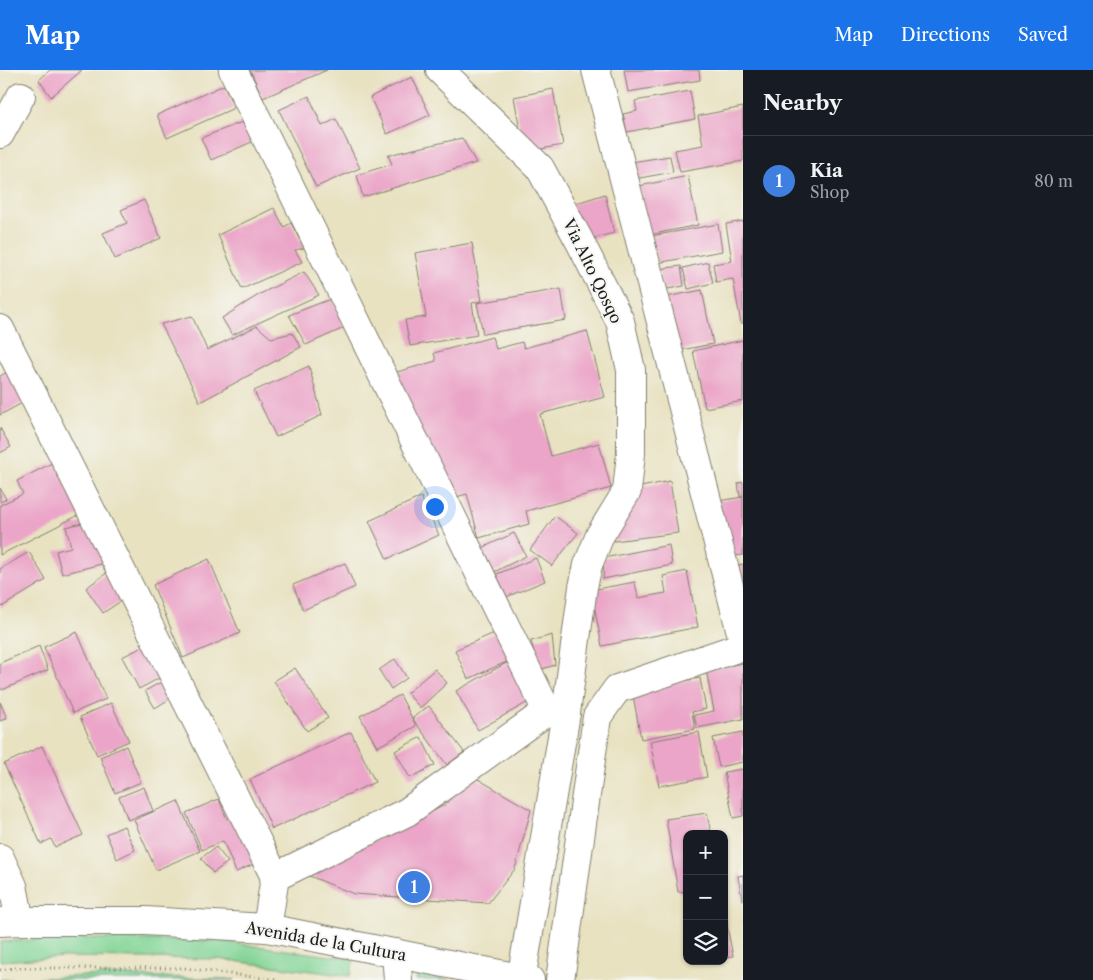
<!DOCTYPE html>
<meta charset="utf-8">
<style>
body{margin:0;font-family:"Libre Caslon Text",serif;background:#242831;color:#f1f3f6}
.controls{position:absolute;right:15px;bottom:15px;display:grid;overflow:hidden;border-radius:10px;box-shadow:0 1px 4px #0004}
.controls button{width:45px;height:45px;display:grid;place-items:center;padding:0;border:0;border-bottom:1px solid #363941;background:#171b24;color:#f1f3f6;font:25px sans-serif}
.you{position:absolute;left:434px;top:436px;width:18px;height:18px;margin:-12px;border:4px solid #fff;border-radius:50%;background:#1a73e8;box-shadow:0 0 0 8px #1a73e833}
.badge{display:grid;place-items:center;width:32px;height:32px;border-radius:50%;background:#1a73e8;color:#fff;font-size:16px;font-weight:700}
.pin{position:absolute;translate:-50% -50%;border:2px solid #fff;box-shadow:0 1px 5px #0006}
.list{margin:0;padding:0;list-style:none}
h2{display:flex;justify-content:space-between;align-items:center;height:65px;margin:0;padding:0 20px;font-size:21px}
h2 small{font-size:16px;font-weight:400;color:#9ea1a6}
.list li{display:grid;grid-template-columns:32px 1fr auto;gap:15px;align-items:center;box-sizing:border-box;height:90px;padding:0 20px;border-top:1px solid #363941}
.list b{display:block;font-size:19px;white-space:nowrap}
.list p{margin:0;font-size:16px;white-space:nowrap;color:#9ea1a6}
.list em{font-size:16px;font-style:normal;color:#9ea1a6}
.icon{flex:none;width:28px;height:28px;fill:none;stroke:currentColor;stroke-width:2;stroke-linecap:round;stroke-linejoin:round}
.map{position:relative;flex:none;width:743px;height:910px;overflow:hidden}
header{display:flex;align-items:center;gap:30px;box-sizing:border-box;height:70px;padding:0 25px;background:#1a73e8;color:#fff}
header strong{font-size:24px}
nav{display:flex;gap:28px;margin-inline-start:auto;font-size:18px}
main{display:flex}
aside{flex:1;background:#171b24}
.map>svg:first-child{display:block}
</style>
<header>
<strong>Map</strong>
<nav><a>Map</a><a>Directions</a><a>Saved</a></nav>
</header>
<main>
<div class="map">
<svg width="743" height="910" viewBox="0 0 743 910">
<rect width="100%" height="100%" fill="#f6f6f2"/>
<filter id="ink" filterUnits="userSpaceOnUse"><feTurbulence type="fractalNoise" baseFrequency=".02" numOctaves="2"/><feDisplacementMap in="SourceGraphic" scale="10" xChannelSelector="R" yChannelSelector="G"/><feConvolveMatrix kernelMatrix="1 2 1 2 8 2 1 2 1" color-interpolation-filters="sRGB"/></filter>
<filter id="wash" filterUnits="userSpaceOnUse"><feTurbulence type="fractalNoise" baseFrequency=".0096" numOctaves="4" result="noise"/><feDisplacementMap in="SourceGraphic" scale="20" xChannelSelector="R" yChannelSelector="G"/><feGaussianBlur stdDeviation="1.12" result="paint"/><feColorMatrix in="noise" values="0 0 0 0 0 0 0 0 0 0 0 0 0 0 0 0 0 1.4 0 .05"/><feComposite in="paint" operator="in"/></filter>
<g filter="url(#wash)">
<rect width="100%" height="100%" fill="#e8e2c1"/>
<path fill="#82d495" stroke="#4f7858" d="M65,868l154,3 135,18 -4,17 -133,-17 -151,-2 -66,4v-19z
M418,903l31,7h-33z
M104,905l121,4 10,1h-235z"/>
<g id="blocks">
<path fill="#eba5c8" d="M50,0h32l-31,27 -12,-17z
M250,0h77l-64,28z
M624,0h75l1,10 -72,12z
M412,7l18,38 -43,19 -17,-37z
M224,15l10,23 -67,30 -10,-23z
M553,19l10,56 -39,7 -10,-55z
M690,21l5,28 -68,13 -4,-18 14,-3 -2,-10z
M309,26l13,30 14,-7 24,49 -44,19 -37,-77z
M743,37v54l-63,11 -5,-22 28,-5 -5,-29z
M242,52l12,19 -43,19 -10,-22z
M462,68l14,25 -113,34 -6,-22 35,-11 -4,-9z
M670,86l3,16 -39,7 -3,-17z
M688,106l10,49 -49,10 -10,-49z
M605,124l9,39 -27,7 -20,-34z
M144,130l17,38 -46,21 -12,-26 24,-10 -6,-13z
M274,138l10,19 7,-4 13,25 -9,2 7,12 -60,27 -24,-54z
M743,151v102l-2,1 -8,-45 -17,3 -3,-18 19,-3 -6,-37z
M718,154l4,27 -65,12 -5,-27z
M472,173l10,58 -10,2 5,32 -67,11 -5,-26 21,-3 -11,-64z
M708,192l5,21 -25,6 -5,-21z
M681,196l3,20 -22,4 -3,-21z
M304,202l15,23 -87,40 -10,-17 38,-24z
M561,219l5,31 -83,14 -6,-31z
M702,220l11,54 -37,7 -10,-54z
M333,228l11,30 -38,17 -17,-30z
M192,246l15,34 50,-24 14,12 21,-5 9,14 -101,55 -39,-78z
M587,261l18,66 -65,17 11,42 48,-13 12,45 -85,23 3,13 -50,14 -12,-44 -22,6 -29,-60 -19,-68 39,-11 -2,-8 58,-16 4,12 26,-7 2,6z
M743,270v61l-38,7 -12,-57z
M309,296l13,49 -46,22 -22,-46z
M9,301l17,30 -26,14v-39z
M0,358l11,19 -11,6z
M58,390l27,52 -85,43v-50l23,-11 -6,-13z
M670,411l8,52 -64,8 -2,-15 24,-38z
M743,412v15h-3l-2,-14z
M0,418l6,11 -6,3z
M421,427l18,38 -52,24 -18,-38z
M743,427v58l-17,2 -8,-56z
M555,446l23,17 -26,33 -22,-16z
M94,450l11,43 -43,11 -6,-23 15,-4 -5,-20z
M514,463l12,23 -36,18 -12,-24z
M669,475l3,20 -69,14 1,-21z
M29,482l17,28 -46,28v-39z
M536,488l9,23 -44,18 -9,-23z
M209,489l31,74 -57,25 -30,-73z
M345,493l10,24 -52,23 -10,-25z
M743,494v54l-12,-51z
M687,501l11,56 -96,19 -11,-56 44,-8 3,16 28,-5 -3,-17z
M108,502l19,25 -24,16 -17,-25z
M499,561l12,29 -43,19 -13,-29z
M77,562l29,67 -33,14 -29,-66z
M552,565l3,30 -16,5 -8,-29z
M149,574l16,31 -26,14 -17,-32z
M39,576l9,24 -46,20 -2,-4v-23z
M517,587l22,39 -61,34 -22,-39z
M395,589l12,19 -16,11 -12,-19z
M743,593v56l-46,9 -3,-13 20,-4 -8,-41z
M295,598l33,50 -21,13 -33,-50z
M435,599l12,14 -27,25 -13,-15z
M700,608l6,31 -14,3 3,17 -54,10 -9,-49z
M161,612l10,16 -16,10 -10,-17z
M400,625l16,31 -39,21 -17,-31z
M0,632l7,16 -7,3z
M111,633l18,38 -32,14 -17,-38z
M429,636l35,46 -17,13 -35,-47z
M351,662l24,50 -103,47 -22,-50z
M699,662l8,45 -48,9 -9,-45z
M743,662v30l-24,5 -6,-29z
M421,667l14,28 -25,13 -15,-27z
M42,676l41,89 -28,12 -4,-8 -10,5 -37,-80z
M126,676l15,36 -26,11 -15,-36z
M743,699v47l-10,2 -9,-46z
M471,705l60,35 -16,59 -27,34 -134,-9 -47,-19 138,-70z
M144,717l9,24 -25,9 -9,-23z
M219,729l8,20 13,-6 14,51 -18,8 -13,-31 -21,9 -16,-37z
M178,731l22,50 -44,19 -22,-50z
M707,743l4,21h-24v57l-9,1 -12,-73z
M124,756l11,24 -18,9 -11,-25z
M216,777l12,15 -15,11 -12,-15z
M743,805v25h-1l-4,-24z
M724,841l9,45 -9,2z"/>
</g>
</g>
<g filter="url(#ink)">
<use href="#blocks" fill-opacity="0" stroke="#827f6e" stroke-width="1"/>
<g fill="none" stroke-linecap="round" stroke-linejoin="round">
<g stroke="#827f6e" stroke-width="30">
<path id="minor" d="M233,0l314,641 19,2
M596,0l147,570
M0,64l21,-38
M0,259l275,548 -8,51
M0,788l13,28 7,35
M275,807l132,-65 140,-101
M396,883l2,27
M560,910l37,-263 20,-28 126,-43"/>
</g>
<g stroke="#827f6e" stroke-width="30">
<path id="tertiary" d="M440,0l100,98 39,72 41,81 11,49v83l-4,38 -27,44 -12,30 -5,22 -17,126 -45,267"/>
</g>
<g stroke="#827f6e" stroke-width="30">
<path id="trunk" d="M0,852l20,-1h125l122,7 263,52"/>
</g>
<path stroke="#827f6e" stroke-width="3" stroke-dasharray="1 4" stroke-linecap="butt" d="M0,900l16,-2h168l93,12"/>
<use href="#minor" stroke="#fff" stroke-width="28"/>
<use href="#tertiary" stroke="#fff" stroke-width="28"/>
<use href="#trunk" stroke="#fff" stroke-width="28"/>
</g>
</g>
<g text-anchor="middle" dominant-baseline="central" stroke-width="4" stroke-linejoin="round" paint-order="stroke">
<g font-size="16" fill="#1c1c1c" stroke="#f6f6f2">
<text transform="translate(593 201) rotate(64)">Via Alto Qosqo</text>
<text transform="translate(326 871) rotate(10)">Avenida de la Cultura</text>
</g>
</g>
</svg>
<div class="controls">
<button>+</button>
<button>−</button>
<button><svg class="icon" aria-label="layers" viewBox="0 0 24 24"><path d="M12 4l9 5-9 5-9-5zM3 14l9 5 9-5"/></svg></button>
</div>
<div class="you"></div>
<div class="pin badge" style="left:414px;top:817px;background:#3f7fe0">1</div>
</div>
<aside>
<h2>Nearby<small></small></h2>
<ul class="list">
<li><span class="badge" style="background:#3f7fe0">1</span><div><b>Kia</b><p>Shop</p></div><em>80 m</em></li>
</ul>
</aside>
</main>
